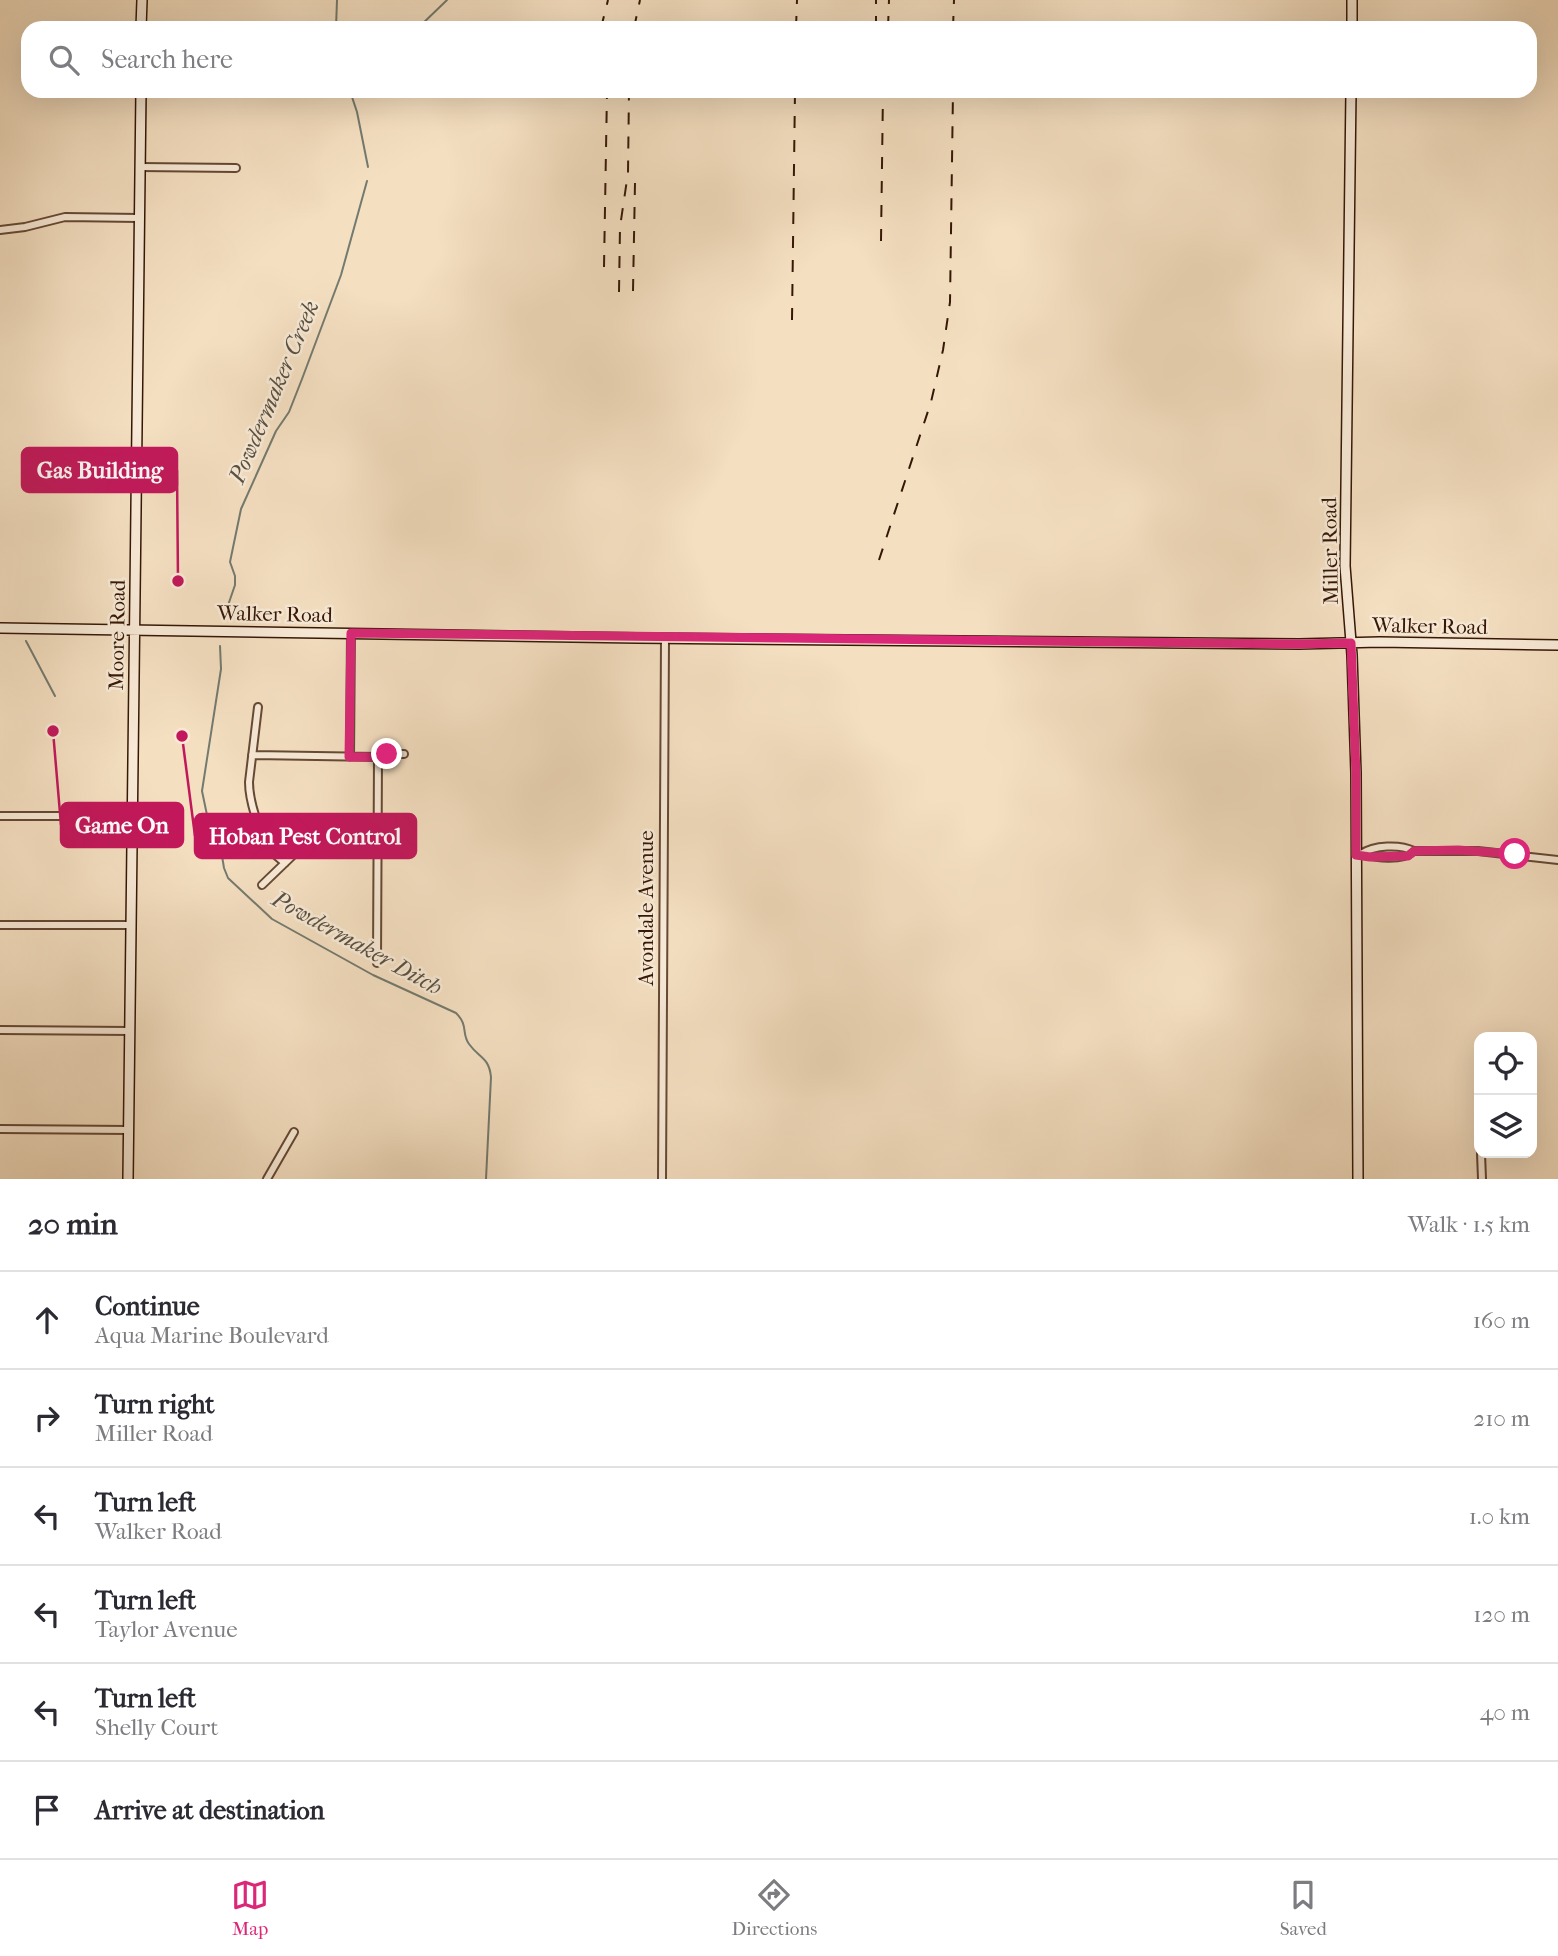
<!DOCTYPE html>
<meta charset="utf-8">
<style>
body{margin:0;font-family:"IM FELL French Canon",serif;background:#f7f7f7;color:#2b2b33}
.controls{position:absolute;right:21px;bottom:21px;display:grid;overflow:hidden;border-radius:14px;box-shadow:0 7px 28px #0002}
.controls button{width:63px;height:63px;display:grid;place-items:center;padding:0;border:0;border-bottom:2px solid #e1e1e2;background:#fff;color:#2b2b33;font:35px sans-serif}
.stop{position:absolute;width:21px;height:21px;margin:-16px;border:5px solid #db2777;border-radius:50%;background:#fff}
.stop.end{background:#db2777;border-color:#fff;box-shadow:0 2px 7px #0008}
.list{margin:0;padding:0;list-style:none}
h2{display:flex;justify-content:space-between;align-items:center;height:91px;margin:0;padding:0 28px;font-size:30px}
h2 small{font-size:23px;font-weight:400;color:#7c7c81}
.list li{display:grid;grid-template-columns:46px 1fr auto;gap:21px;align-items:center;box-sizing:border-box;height:98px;padding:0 28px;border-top:2px solid #e1e1e2}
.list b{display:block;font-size:26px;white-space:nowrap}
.list p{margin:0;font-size:23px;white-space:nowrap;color:#7c7c81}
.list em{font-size:23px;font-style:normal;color:#7c7c81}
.icon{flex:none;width:38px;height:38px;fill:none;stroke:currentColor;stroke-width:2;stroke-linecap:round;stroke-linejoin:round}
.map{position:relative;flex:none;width:1558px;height:1179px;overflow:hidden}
.search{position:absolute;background:#fff;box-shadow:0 7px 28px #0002;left:21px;right:21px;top:21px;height:77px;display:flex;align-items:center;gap:18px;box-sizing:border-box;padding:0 24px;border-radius:21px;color:#7c7c81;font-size:26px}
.sheet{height:679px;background:#fff}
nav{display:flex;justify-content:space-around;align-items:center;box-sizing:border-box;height:98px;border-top:2px solid #e1e1e2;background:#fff;font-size:19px;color:#7c7c81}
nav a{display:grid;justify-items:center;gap:4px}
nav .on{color:#db2777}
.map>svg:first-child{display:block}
</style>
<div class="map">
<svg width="1558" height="1179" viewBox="0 0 1558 1179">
<rect width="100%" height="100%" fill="#f4dfc1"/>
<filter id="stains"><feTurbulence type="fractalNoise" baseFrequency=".00286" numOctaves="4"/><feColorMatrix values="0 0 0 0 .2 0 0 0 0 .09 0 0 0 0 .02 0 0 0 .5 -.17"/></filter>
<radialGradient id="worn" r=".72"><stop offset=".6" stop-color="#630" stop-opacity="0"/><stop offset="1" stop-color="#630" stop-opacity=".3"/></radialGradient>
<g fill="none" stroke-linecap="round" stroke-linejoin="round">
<path stroke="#737a6f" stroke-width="2" d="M336,28l1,-28
M418,28l29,-28
M350,91l7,21 11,55
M224,617l11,-32v-9l-5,-14 11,-53 35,-78 13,-19 13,-33 39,-104 26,-94
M26,641l29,55
M220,646l1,23 -19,122 5,24 12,23 5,30 4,10 44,41 101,56 83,38c13,13 5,20 13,31 10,14 20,13 22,33l-5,102"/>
<g stroke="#654935" stroke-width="10">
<path id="street" d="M140,167l96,1
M0,230l25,-3 40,-10 74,1
M258,707l-9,75c0,19 10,50 20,65 4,7 10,11 16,16
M252,755l126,2 12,-3h14
M350,757l1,-124
M0,816h133
M1359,854c16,3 42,8 55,-3
M1361,854c13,-9 39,-10 53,-3h64l80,9
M262,885l54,-52c18,-13 41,-8 62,-8
M0,925h131
M377,963l1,-206
M0,1030l130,1
M0,1129l129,1
M1481,1153l1,26
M267,1179l27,-47
M662,1179l3,-541"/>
</g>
<g stroke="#351706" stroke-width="12">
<path id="secondary" d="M141,28l1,-28
M1352,28v-28
M1351,91l-6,475 7,89 4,118 2,406
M0,628l637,10 662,6 81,-2 178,3
M128,1179l13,-1088"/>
</g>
<use href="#street" stroke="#f8ead7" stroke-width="6"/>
<use href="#secondary" stroke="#f8ead7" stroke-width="9"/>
<path stroke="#351706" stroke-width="2" stroke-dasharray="12 12" stroke-linecap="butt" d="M601,28l7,-28
M634,28l6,-28
M796,28l1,-28
M876,28v-28
M888,28l1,-28
M953,28l1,-28
M881,241l2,-150
M604,267l3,-176
M633,291l2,-108
M619,292l1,-65 8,-54 1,-82
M792,320l3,-229
M879,560l52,-158 12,-52 7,-48 3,-211"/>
</g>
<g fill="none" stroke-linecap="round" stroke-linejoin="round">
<path stroke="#db2777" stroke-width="9" d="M387,754l-9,3h-29l2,-124 948,11 52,-1 5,131v81l14,2 38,-1 6,-5 44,-1 57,4"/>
</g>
<g text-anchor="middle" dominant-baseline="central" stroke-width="5" stroke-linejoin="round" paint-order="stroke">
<g font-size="21" fill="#351706" stroke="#f8ead7">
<text transform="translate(1330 551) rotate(-91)">Miller Road</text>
<text transform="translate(275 614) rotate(1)">Walker Road</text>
<text transform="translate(1430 626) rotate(1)">Walker Road</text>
<text transform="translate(117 635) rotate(-89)">Moore Road</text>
<text transform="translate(646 908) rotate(-90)">Avondale Avenue</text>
</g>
<g font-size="23" font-style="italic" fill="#595143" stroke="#f8ead7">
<text transform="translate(274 392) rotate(-67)">Powdermaker Creek</text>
<text transform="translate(357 943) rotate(29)">Powdermaker Ditch</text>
</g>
</g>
<path fill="none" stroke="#c2185b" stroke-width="2.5" d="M178 581L177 470M53 731L61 825M182 736L195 836"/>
<g fill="#c2185b" stroke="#f8ead7" stroke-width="2.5">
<circle cx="178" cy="581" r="7"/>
<circle cx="53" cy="731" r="7"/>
<circle cx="182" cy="736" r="7"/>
</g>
<g fill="#c2185b" stroke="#c2185b" stroke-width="2.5">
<rect x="22" y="448" width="155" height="44" rx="7"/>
<rect x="61" y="803" width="122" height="44" rx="7"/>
<rect x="195" y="814" width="221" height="44" rx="7"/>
</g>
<g font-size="23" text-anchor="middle" font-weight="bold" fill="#fff">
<text x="100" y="478">Gas Building</text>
<text x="122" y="833">Game On</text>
<text x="305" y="844">Hoban Pest Control</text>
</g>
<rect width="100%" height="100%" filter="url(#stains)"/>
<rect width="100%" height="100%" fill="url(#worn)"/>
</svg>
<div class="controls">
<button><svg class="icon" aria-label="locate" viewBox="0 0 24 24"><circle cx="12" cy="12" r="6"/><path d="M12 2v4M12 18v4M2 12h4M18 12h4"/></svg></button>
<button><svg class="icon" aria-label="layers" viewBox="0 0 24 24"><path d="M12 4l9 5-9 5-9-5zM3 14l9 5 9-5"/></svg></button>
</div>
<div class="stop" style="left:1515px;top:854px"></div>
<div class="stop end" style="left:387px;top:754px"></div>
<div class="search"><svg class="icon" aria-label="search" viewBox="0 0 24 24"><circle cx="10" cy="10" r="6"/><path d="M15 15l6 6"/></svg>Search here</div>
</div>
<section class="sheet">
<h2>20 min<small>Walk · 1.5 km</small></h2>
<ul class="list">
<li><svg class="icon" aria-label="ahead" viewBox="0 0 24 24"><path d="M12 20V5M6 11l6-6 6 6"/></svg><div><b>Continue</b><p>Aqua Marine Boulevard</p></div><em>160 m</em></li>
<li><svg class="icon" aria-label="right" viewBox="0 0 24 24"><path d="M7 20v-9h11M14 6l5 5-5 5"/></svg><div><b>Turn right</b><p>Miller Road</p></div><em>210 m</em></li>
<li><svg class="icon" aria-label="left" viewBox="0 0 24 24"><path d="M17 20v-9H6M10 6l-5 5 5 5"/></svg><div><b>Turn left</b><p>Walker Road</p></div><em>1.0 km</em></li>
<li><svg class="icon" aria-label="left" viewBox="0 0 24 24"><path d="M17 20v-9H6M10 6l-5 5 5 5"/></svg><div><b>Turn left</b><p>Taylor Avenue</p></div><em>120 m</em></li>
<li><svg class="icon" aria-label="left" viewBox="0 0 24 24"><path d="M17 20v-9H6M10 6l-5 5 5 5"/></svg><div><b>Turn left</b><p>Shelly Court</p></div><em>40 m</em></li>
<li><svg class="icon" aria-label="arrive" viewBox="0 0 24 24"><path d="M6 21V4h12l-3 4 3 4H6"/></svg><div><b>Arrive at destination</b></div></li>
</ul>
</section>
<nav>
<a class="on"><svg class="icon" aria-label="map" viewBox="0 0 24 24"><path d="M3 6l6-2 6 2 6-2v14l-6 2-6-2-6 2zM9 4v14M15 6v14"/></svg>Map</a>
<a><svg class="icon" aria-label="directions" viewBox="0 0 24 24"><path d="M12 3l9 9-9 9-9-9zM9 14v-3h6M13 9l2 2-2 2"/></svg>Directions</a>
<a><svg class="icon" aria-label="saved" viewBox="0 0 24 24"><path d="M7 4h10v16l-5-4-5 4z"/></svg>Saved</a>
</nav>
